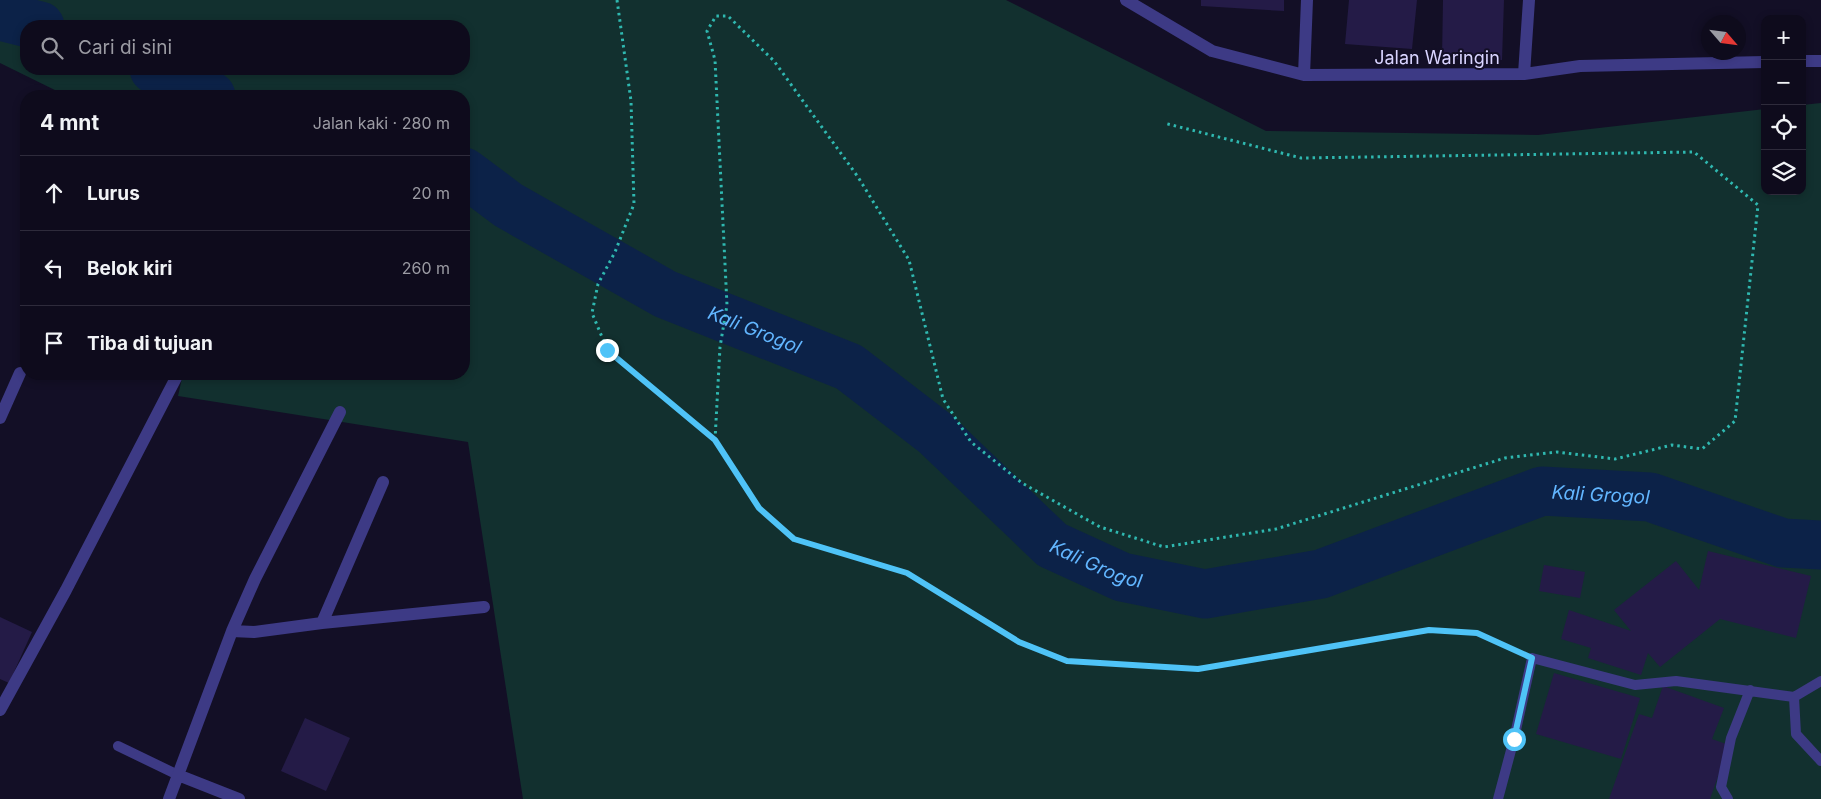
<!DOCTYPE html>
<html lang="id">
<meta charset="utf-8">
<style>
body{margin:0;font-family:Inter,sans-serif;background:#171425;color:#f1f3f6}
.controls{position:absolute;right:15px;top:15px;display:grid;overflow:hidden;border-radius:10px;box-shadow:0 2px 8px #0003}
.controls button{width:45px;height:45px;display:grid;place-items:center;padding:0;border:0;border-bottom:1px solid #2e2b3b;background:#0e0b1c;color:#f1f3f6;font:25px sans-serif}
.compass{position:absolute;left:1701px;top:15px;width:45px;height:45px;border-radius:50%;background:#0e0b1c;box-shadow:0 2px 8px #0003;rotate:118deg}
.stop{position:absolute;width:15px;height:15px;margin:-11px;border:4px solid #4fc3f7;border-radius:50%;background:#fff}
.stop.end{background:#4fc3f7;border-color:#fff;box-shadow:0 1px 5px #0008}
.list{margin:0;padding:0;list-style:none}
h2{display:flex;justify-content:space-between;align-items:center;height:65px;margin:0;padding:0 20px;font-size:21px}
h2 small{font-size:16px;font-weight:400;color:#9b9ba3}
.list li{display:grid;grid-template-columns:32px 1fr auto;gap:15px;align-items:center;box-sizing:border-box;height:75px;padding:0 20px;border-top:1px solid #2e2b3b}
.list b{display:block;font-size:19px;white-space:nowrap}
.list em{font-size:16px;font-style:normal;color:#9b9ba3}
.icon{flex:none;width:28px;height:28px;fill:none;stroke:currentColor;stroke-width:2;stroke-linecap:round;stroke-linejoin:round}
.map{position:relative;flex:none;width:1821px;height:799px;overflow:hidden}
.search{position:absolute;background:#0e0b1c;box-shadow:0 2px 8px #0003;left:20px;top:20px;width:450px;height:55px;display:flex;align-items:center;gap:12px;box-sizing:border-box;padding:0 18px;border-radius:20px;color:#9b9ba3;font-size:19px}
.panel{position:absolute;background:#0e0b1c;box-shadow:0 2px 8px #0003;left:20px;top:90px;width:450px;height:290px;border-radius:20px}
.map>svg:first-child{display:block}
</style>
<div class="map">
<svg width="1821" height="799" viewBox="0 0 1821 799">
<rect width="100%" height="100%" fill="#130f26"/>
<path fill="#12302f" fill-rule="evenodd" d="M3,0h1003l260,131 272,4 227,-26v82h37v-86l19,-2v696h-1298l-55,-357 -290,-46 5,-22h281v-278h-397l-67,-33v-51zM26,26h438v43h-438z"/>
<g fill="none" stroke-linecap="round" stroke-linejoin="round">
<g stroke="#0c2248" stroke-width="49">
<path d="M0,16l40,10"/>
<path d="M154,69l57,27"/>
<path id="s1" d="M464,172l44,33 157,89 184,73 86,66 117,112 70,32 83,17 116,-20 221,-83 108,6 133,46 38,2"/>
</g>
</g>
<path fill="#241b47" d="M1201,0h83v11l-83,-5z
M1349,0h68l-5,49 -67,-5z
M1443,0h61l-2,60 -60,-1z
M1708,551l103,25 -15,62 -76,-19 -60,48 -12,-14 -7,22 -53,-17 3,-10 -30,-9 8,-29 62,21 -17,-21 62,-49 23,29z
M1544,565l41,7 -5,26 -41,-7z
M0,617l32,15 -23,51 -9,-4z
M1554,673l86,25 -19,61 -85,-25z
M1663,686l61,22 -12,31 17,6 -19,54h-101l30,-85 13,4z
M305,718l45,20 -24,53 -45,-20z"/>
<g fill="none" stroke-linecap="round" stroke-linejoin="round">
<path stroke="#2fb8b0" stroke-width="3" stroke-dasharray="2.5 4" stroke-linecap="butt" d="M617,0l14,101 3,103 -19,48 -17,32 -6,29 15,36 108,91 44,67 35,32 113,34 112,69 48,19 131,8 231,-39 48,3 38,17
M715,440l5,-93 7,-42 -12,-245 -8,-29 9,-15h12l46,45 84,116 51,83 34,139 28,43 51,41 78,44 64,20 112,-18 229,-71 52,-6 58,7 57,-14 30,4 33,-28 23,-216 -64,-53 -393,6 -137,-35"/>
<path stroke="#3d3a85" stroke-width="10" d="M1821,681l-27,16 2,37 25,27
M118,746l60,29
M1498,799l16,-60 18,-81 103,27 41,-4 118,16
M1728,799l-7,-12 10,-49 19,-48"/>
<path stroke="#3d3a85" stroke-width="12" d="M1126,0l86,51 92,24 220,-1 56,-8 185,-4
M1802,61h19
M1524,74l5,-74
M1304,75l3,-75
M0,418l20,-45
M322,623l61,-141
M232,631l22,1 68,-9 162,-16
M0,710l66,-120 112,-216
M178,775l61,24
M169,799l63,-168 23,-52 85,-167"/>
</g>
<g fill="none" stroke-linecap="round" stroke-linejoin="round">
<path stroke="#4fc3f7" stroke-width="6" d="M607,350l108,90 44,68 35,31 113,34 112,69 48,19 131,8 231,-39 48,3 55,25 -18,81"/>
</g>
<g text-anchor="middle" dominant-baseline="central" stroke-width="4" stroke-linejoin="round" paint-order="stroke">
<g font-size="18" fill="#d9d4ff" stroke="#130f26">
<text x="1437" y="57">Jalan Waringin</text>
</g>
<g font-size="19" font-style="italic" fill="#62b6ff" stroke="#130f26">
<text stroke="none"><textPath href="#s1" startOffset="332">Kali Grogol</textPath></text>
<text stroke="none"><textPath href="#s1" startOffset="1278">Kali Grogol</textPath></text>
<text stroke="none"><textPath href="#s1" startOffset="752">Kali Grogol</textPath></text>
</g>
</g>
</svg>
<div class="controls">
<button>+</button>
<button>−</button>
<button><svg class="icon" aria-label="locate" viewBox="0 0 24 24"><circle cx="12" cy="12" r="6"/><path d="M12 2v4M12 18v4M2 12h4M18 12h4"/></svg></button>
<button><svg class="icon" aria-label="layers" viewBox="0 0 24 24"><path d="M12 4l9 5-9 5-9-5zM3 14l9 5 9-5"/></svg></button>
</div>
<svg class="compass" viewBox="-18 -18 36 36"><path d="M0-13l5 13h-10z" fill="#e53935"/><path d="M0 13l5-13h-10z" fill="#9b9ba3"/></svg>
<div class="stop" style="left:1514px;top:739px"></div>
<div class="stop end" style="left:607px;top:350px"></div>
<div class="search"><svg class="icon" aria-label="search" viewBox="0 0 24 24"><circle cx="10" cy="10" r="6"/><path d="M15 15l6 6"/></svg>Cari di sini</div>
<section class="panel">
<h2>4 mnt<small>Jalan kaki · 280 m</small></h2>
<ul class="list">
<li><svg class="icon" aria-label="ahead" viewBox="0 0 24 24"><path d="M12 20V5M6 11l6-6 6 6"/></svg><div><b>Lurus</b></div><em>20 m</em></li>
<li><svg class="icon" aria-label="left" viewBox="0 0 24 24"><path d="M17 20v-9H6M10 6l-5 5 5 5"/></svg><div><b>Belok kiri</b></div><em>260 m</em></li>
<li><svg class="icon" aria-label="arrive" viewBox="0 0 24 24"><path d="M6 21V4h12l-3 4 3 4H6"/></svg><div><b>Tiba di tujuan</b></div></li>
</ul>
</section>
</div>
